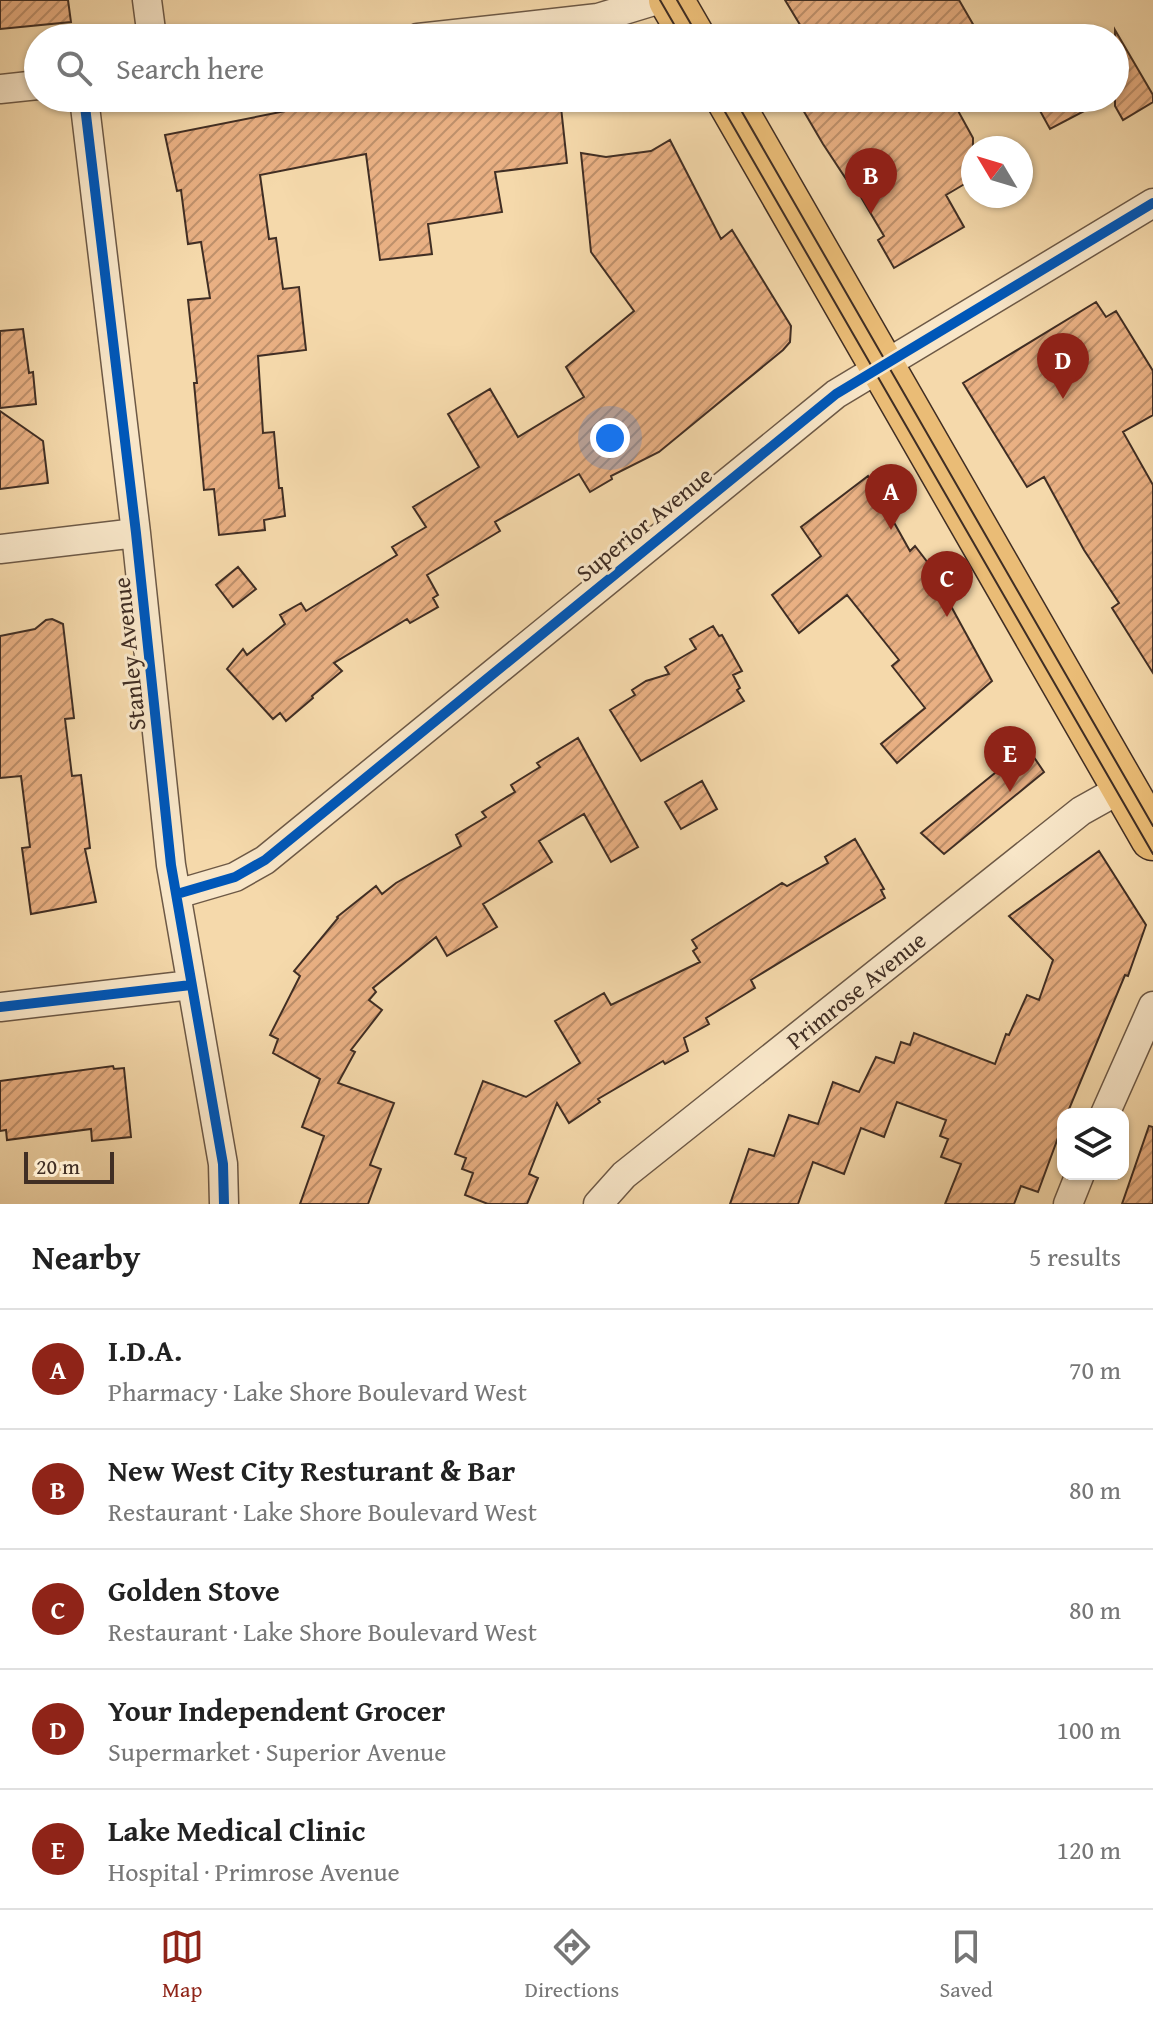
<!DOCTYPE html>
<meta charset="utf-8">
<style>
body{margin:0;font-family:"Gentium Book Plus",serif;background:#f6f6f6;color:#222}
.controls{position:absolute;right:24px;bottom:24px;display:grid;overflow:hidden;border-radius:16px;box-shadow:0 2px 6px #0004}
.controls button{width:72px;height:72px;display:grid;place-items:center;padding:0;border:0;border-bottom:2px solid #e0e0e0;background:#fff;color:#222;font:40px sans-serif}
.compass{position:absolute;left:961px;top:136px;width:72px;height:72px;border-radius:50%;background:#fff;box-shadow:0 2px 6px #0004;rotate:308deg}
.scale{position:absolute;left:24px;bottom:20px;width:90px;box-sizing:border-box;padding-left:8px;border:4px solid #402e24;border-top:0;font-size:22px;line-height:28px;white-space:nowrap;color:#402e24;-webkit-text-stroke:6px #f8e6c8;paint-order:stroke}
.you{position:absolute;left:610px;top:438px;width:28px;height:28px;margin:-20px;border:6px solid #fff;border-radius:50%;background:#1a73e8;box-shadow:0 0 0 12px #1a73e833}
.badge{display:grid;place-items:center;width:52px;height:52px;border-radius:50%;background:#8f2418;color:#fff;font-size:26px;font-weight:700}
.pin{position:absolute;translate:-50% -66px;filter:drop-shadow(0 2px 4px #0008)}
.pin::after{content:'';position:absolute;top:42px;width:28px;height:24px;background:inherit;clip-path:polygon(0 0,100% 0,50% 100%)}
.list{margin:0;padding:0;list-style:none}
h2{display:flex;justify-content:space-between;align-items:center;height:104px;margin:0;padding:0 32px;font-size:34px}
h2 small{font-size:26px;font-weight:400;color:#767676}
.list li{display:grid;grid-template-columns:52px 1fr auto;gap:24px;align-items:center;box-sizing:border-box;height:120px;padding:0 32px;border-top:2px solid #e0e0e0}
.list b{display:block;font-size:30px;white-space:nowrap}
.list p{margin:0;font-size:26px;white-space:nowrap;color:#767676}
.list em{font-size:26px;font-style:normal;color:#767676}
.icon{flex:none;width:44px;height:44px;fill:none;stroke:currentColor;stroke-width:2;stroke-linecap:round;stroke-linejoin:round}
.map{position:relative;flex:none;width:1153px;height:1204px;overflow:hidden}
.search{position:absolute;background:#fff;box-shadow:0 2px 6px #0004;left:24px;right:24px;top:24px;height:88px;display:flex;align-items:center;gap:20px;box-sizing:border-box;padding:0 28px;border-radius:44px;color:#767676;font-size:30px}
.sheet{height:704px;background:#fff}
nav{display:flex;justify-content:space-around;align-items:center;box-sizing:border-box;height:112px;border-top:2px solid #e0e0e0;background:#fff;font-size:22px;color:#767676}
nav a{display:grid;justify-items:center;gap:4px}
nav .on{color:#8f2418}
.map>svg:first-child{display:block}
</style>
<div class="map">
<svg width="1153" height="1204" viewBox="0 0 1153 1204">
<defs>
<pattern id="building-hatch" width="6" height="6" patternUnits="userSpaceOnUse" patternTransform="scale(2)"><rect width="6" height="6" fill="#e9b083"/><path d="M-1 1l2-2M0 6l6-6M5 7l2-2" fill="none" stroke="#be906b"/></pattern>
</defs>
<rect width="100%" height="100%" fill="#f5d9ab"/>
<filter id="stains"><feTurbulence type="fractalNoise" baseFrequency=".0025" numOctaves="4"/><feColorMatrix values="0 0 0 0 .2 0 0 0 0 .09 0 0 0 0 .02 0 0 0 .5 -.17"/></filter>
<radialGradient id="worn" r=".72"><stop offset=".6" stop-color="#630" stop-opacity="0"/><stop offset="1" stop-color="#630" stop-opacity=".3"/></radialGradient>
<path fill="url(#building-hatch)" stroke="#402e24" stroke-width="2" d="M0,0h68l3,22 -71,7z
M785,0h174l22,38h-173z
M1115,30l38,65v7l-30,18 -8,-14z
M406,98h4l1,5 28,-5h121l7,65 -72,9 7,40 -74,12 4,30 -52,6 -14,-106 -106,21 9,64 7,-1 7,51 16,-2 7,63 -48,6 5,77 11,-1 5,56h3l3,28 -21,4 1,10 -46,5 -5,-46 -10,1 -10,-107h3l-9,-83 22,-2 -9,-56 -13,2 -7,-54 -4,1 -12,-56 171,-34 1,7z
M796,98h155l22,40v41l-27,16 18,32 -70,41 -16,-28 6,-4 -29,-49 -3,1 -29,-44z
M1033,98h76l-59,31z
M670,140l51,99 11,-9 59,96 -1,16 -7,8 -124,102 -48,24 1,3 -22,13 -11,-18 -84,48 5,9 -73,44 11,20 -5,3 5,9 -28,16 -3,-4 -73,44 8,8 -30,25 1,2 -27,23 -6,-8 -7,6 -46,-50 16,-20 4,6 38,-31 -5,-9 21,-12 5,8 91,-56 -5,-8 34,-20 -13,-20 66,-40 -31,-53 42,-25 28,48 66,-40 -18,-30 68,-56 -43,-59 -10,-99 25,4 45,-6z
M1096,302l10,15 10,-6 37,60v44l-30,17 30,53v188l-41,-65 7,-5 -35,-53 -40,-73 -17,10 -64,-104z
M23,329l6,44 4,-1 3,32 -36,4v-77z
M0,411l43,30 5,42 -48,6z
M868,476l42,75 5,-5 23,30 -3,1 57,104 -95,82 -16,-19 44,-36 -33,-42 7,-6 -52,-65 -48,38 -27,-38 49,-39 -20,-29z
M238,567l18,22 -23,18 -17,-22z
M52,619l11,5 11,94 -9,1 7,57 9,-1 9,73 -5,1 11,53 -65,12 -9,-66 8,-1 -9,-71 -21,2v-142l35,-7 11,-9z
M713,626l6,10 3,-1 20,36 -9,4 7,13 -3,2 7,11 -103,60 -31,-51 25,-15 -3,-5 14,-9 23,-7 -4,-7 31,-18 -6,-10z
M578,738l60,109 -27,15 -27,-48 -45,27 13,21 -69,42 14,23 -50,29 -11,-19 -63,51 3,4 -7,8 13,10 -31,40 4,2 -17,31 56,20 -24,62 11,4 -13,35h-68l24,-68 -22,-9 18,-48 -47,-26 5,-14 -8,-4 30,-59 -6,-5 44,-53 -1,-1 39,-31 6,8 14,-11 65,-37 -5,-11 30,-18 -4,-5 33,-20 -4,-7 29,-18 -3,-4z
M1027,747l17,25 -100,82 -23,-21z
M702,781l15,28 -36,20 -16,-27z
M855,839l29,50 -3,1 4,8 -134,82 4,8 -49,30 3,6 -25,14 4,13 -23,13 -2,-3 -65,38 2,3 -31,21 -12,-20 -28,71 9,4 -11,26h-39l-23,-9 8,-22 -11,-4 4,-11 -11,-4 28,-73 43,16 54,-34 -25,-42 49,-28 7,12 89,-43 -7,-11 4,-3 -5,-8 90,-57 5,3 41,-23 -3,-6z
M1099,851l47,74 -18,51 -3,-1 -58,139h-4v10l-25,68 -17,-6 -7,18h-69l16,-40 -20,-7 7,-18 -8,-3 6,-16 -49,-18 -13,35 -23,-9 -17,46 -31,-12 -15,42h-68l19,-55 25,7 15,-41 29,9 15,-42 26,10 17,-35 18,6 7,-21 9,3 4,-12 81,31 11,-30 3,1 18,-40 12,5 14,-40 -44,-44z
M113,1066l1,3 10,-1 7,69 -39,4 -1,-12 -84,11 -1,-10 -6,1v-50z
M1149,1126l4,1v77h-31z"/>
<g fill="none" stroke-linecap="round" stroke-linejoin="round">
<g stroke="#6d5946" stroke-width="31">
<path id="street" d="M147,0l5,38
M418,38l180,-20 59,-18
M0,89l38,-4
M84,98l52,435 35,332 52,299 1,40
M0,549l136,-16
M177,894l58,-17 30,-17 571,-466 317,-191
M0,1007l191,-22
M1105,1114l48,-108
M598,1204l26,-29 457,-364 43,-24
M1068,1204l12,-30"/>
</g>
<g stroke="#402e24" stroke-width="47">
<path id="primary" d="M671,0l22,38
M728,98l425,740"/>
</g>
<use href="#street" stroke="#f8e6c8" stroke-width="28"/>
<use href="#primary" stroke="#eabc76" stroke-width="44"/>
<path stroke="#402e24" stroke-width="2" d="M660,0l22,38
M677,0l22,38
M717,98l436,756
M734,98l419,728"/>
<g stroke="#f8e6c8" stroke-width="15">
<path id="cycleway" d="M84,98l52,435 35,332 52,299 1,40
M177,894l58,-17 30,-17 571,-466 317,-191
M0,1007l191,-22"/>
</g>
<use href="#cycleway" stroke="#0057b8" stroke-width="10"/>
</g>
<g text-anchor="middle" dominant-baseline="central" stroke-width="6" stroke-linejoin="round" paint-order="stroke">
<g font-size="24" fill="#402e24" stroke="#f8e6c8">
<text transform="translate(644 524) rotate(-39)">Superior Avenue</text>
<text transform="translate(129 654) rotate(-96)">Stanley Avenue</text>
<text transform="translate(856 990) rotate(-39)">Primrose Avenue</text>
</g>
</g>
<rect width="100%" height="100%" filter="url(#stains)"/>
<rect width="100%" height="100%" fill="url(#worn)"/>
</svg>
<div class="controls">
<button><svg class="icon" aria-label="layers" viewBox="0 0 24 24"><path d="M12 4l9 5-9 5-9-5zM3 14l9 5 9-5"/></svg></button>
</div>
<svg class="compass" viewBox="-18 -18 36 36"><path d="M0-13l5 13h-10z" fill="#e53935"/><path d="M0 13l5-13h-10z" fill="#767676"/></svg>
<div class="scale">20 m</div>
<div class="you"></div>
<div class="pin badge" style="left:891px;top:530px">A</div>
<div class="pin badge" style="left:871px;top:214px">B</div>
<div class="pin badge" style="left:947px;top:617px">C</div>
<div class="pin badge" style="left:1063px;top:399px">D</div>
<div class="pin badge" style="left:1010px;top:792px">E</div>
<div class="search"><svg class="icon" aria-label="search" viewBox="0 0 24 24"><circle cx="10" cy="10" r="6"/><path d="M15 15l6 6"/></svg>Search here</div>
</div>
<section class="sheet">
<h2>Nearby<small>5 results</small></h2>
<ul class="list">
<li><span class="badge">A</span><div><b>I.D.A.</b><p>Pharmacy · Lake Shore Boulevard West</p></div><em>70 m</em></li>
<li><span class="badge">B</span><div><b>New West City Resturant &amp; Bar</b><p>Restaurant · Lake Shore Boulevard West</p></div><em>80 m</em></li>
<li><span class="badge">C</span><div><b>Golden Stove</b><p>Restaurant · Lake Shore Boulevard West</p></div><em>80 m</em></li>
<li><span class="badge">D</span><div><b>Your Independent Grocer</b><p>Supermarket · Superior Avenue</p></div><em>100 m</em></li>
<li><span class="badge">E</span><div><b>Lake Medical Clinic</b><p>Hospital · Primrose Avenue</p></div><em>120 m</em></li>
</ul>
</section>
<nav>
<a class="on"><svg class="icon" aria-label="map" viewBox="0 0 24 24"><path d="M3 6l6-2 6 2 6-2v14l-6 2-6-2-6 2zM9 4v14M15 6v14"/></svg>Map</a>
<a><svg class="icon" aria-label="directions" viewBox="0 0 24 24"><path d="M12 3l9 9-9 9-9-9zM9 14v-3h6M13 9l2 2-2 2"/></svg>Directions</a>
<a><svg class="icon" aria-label="saved" viewBox="0 0 24 24"><path d="M7 4h10v16l-5-4-5 4z"/></svg>Saved</a>
</nav>
